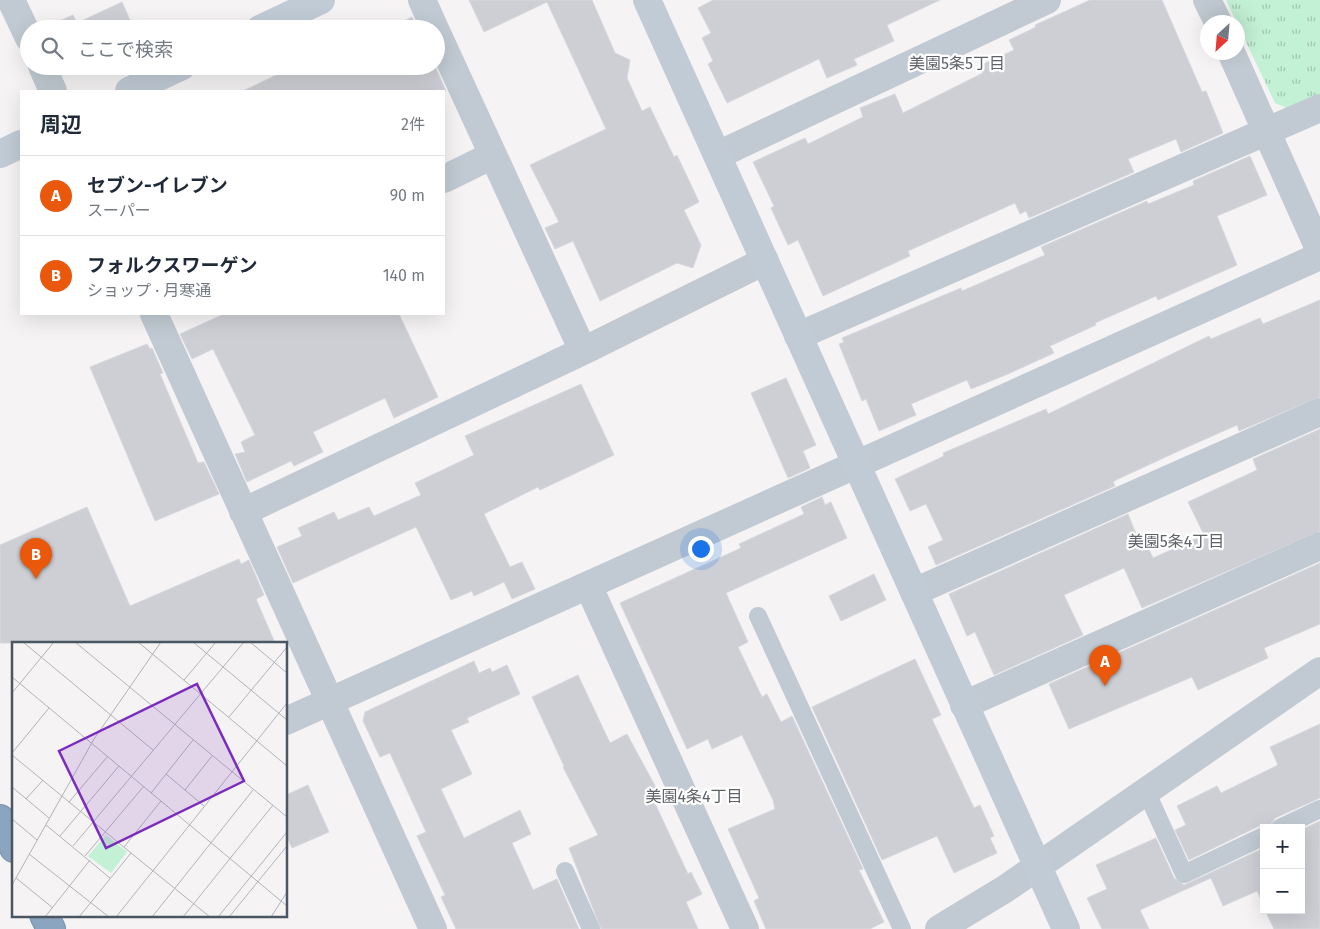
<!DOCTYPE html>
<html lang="ja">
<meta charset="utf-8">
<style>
body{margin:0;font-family:"Fira Sans","Noto Sans JP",sans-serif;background:#f2f2f3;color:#1f2937}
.controls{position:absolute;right:15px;bottom:15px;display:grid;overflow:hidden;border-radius:0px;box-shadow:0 5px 20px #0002}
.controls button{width:45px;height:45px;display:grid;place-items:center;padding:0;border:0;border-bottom:1px solid #e0e1e3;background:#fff;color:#1f2937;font:25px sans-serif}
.compass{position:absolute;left:1200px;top:15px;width:45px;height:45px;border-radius:50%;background:#fff;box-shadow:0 5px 20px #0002;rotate:206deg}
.you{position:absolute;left:700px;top:548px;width:18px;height:18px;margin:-12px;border:4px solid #fff;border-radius:50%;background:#1a73e8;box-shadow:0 0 0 8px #1a73e833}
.badge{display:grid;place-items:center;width:32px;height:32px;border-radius:50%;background:#ea580c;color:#fff;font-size:16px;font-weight:700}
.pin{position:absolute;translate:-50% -41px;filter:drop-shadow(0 1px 2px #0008)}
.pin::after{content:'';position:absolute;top:26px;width:18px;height:15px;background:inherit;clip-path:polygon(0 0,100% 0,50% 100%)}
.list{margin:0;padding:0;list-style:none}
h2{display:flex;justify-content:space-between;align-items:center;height:65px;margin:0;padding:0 20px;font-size:21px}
h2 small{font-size:16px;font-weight:400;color:#747a83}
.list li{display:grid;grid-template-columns:32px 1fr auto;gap:15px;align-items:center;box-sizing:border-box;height:80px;padding:0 20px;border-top:1px solid #e0e1e3}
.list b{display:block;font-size:19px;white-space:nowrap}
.list p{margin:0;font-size:16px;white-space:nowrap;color:#747a83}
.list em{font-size:16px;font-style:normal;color:#747a83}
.icon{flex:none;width:28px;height:28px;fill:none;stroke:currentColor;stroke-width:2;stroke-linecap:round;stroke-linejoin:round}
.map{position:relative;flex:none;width:1320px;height:929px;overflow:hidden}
.search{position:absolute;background:#fff;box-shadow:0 5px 20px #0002;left:20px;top:20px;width:425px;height:55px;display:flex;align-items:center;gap:12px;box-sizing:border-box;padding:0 18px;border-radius:28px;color:#747a83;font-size:19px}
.panel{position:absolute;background:#fff;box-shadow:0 5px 20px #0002;left:20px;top:90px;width:425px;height:225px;border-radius:0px}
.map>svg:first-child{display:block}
</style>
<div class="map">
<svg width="1320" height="929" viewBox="0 0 1320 929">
<defs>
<pattern id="park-tufts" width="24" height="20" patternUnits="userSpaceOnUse" patternTransform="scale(1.25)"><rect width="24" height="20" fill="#c3f1d5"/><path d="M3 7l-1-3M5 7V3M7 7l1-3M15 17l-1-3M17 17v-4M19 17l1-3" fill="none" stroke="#a0c6b0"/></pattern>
</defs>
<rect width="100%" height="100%" fill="#f5f3f3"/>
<path fill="url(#park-tufts)" d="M1226,0h94v97l-29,13 -16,-7z"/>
<path fill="#cdcfd5" stroke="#d7d9de" d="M469,0h123l23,53 15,7 -3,18 15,33 8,-4 24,50 3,-2 22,47 -15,8 17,35 -8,23 -16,-5 -77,38 -27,-60 -18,8 -10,-21 14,-6 -29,-57 76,-36 -59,-127 -63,30z
M713,0h227l-53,25 7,16 -40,18 3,6 -30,13 -8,-19 -92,44 -19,-39 5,-3 -11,-23 9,-5 -13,-25z
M1090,0h72l40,92 4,-1 17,42 -42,19 -5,-13 -48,20 6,13 -105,46 -3,-7 -6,3 -5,-11 -107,48 2,5 -87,40 -25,-56 -10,5 -17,-37 3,-2 -21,-44 52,-24 3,6 55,-27 -3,-9 35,-14 8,19 80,-40 -4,-7 35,-16 -5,-10 27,-13 -1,-2z
M122,2l12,27 -88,-2 27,-12 4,8z
M412,17l6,12h-29z
M63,66h17l-14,6z
M295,66h140l11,25h-203z
M1250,156l17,39 -50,21 20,49 -79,35 -2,-4 -61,27 1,2 -46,21 4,7 -46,21 -37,15 -4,-9 -56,24 5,11 -37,16 -13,-32 -4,2 -23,-57 5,-2 -2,-4 119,-50 1,3 83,-36 -4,-8 106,-46 1,3 46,-19 -1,-4z
M1320,300v97l-81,34 -2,-6 -54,24 -65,30 -5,3 2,4 -179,79 -8,-18 15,-7 -17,-36 -16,7 -15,-32 49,-23 -1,-3 103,-44 2,5 161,-78 2,3 49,-21 3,6z
M224,314h175l39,83 -44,21 -9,-20 -72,34 10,20 -29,14 -3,-5 -44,21 -12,-28 10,-2 -4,-10 14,-7 -42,-86 -21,10 -12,-25z
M147,344l3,5 2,-1 11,25 -3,1 38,89 6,-1 15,32 -64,27 -65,-154z
M786,378l30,67 -13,6 7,17 -22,10 -37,-85z
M581,384l33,71 -74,35 -2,-3 -54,27 26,53 12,-5 13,27 -23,10 -8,-17 -30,14 -2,-5 -21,9 -35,-73 -123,56 -16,-36 25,-11 -4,-8 36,-16 4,8 31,-13 5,9 47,-21 -6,-12 59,-28 -9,-19z
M1320,429v102l-178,77 -18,-40 -60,27 19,40 -89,40 -19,-43 -8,4 -18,-42 179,-80 13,32 5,-3 7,15 51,-23 -16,-33 69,-32 -4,-11z
M822,497l3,8 6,-3 16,36 -121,55 22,49 -10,5 24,50 5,-3 14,28 11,-6 71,153 -4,1 25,52 -14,7h-104l-12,-28 5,-3 -31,-69 47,-20 -2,-9 -31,-65 -30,14 -4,-10 -21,10 -67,-146 121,-55 -2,-4 65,-30 -3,-7z
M87,507l43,99 109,-47 2,5 8,-4 15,35 -8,4 19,44h-275v-98z
M1320,563v61l-56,24 4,10 -70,32 -6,-13 -123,52 -20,-45z
M874,574l12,26 -45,21 -12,-25z
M915,659l26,56 -9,4 42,89 6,-3 14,31 -4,2 7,15 -43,20 -17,-37 -55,24 -70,-153z
M474,661l5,12 11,-5 2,4 15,-7 13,29 -53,24 2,4 -18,8 21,44 -31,15 23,49 56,-28 11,24 -19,9 21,47 24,-11 22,50h-123l-15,-32 4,-2 -28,-59 9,-4 -36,-79 -10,4 -17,-36 2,-9z
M578,675l32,68 17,-9 33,61 -7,4 35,75 3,-2 11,22 -16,8 12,27h-97l-32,-81 29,-13 -35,-68 1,-1 -32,-69z
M1320,724v74l-45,20 -6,9 -10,-1 -70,34 -14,-30 11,-5 -9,-19 40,-20 4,7 57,-28 -8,-18z
M308,785l21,47 -37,16 -6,-13v-40z
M1320,821v108h-46l-9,-19h36v-80z
M1156,838l18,40 10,7 80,-37v58l-7,-15 -34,15 -12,-28 -71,32 9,19h-47l-15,-31 20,-9 -11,-24z"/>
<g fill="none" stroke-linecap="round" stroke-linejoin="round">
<g stroke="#7690ad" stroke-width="30">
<path id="highway" d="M0,819l14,29
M44,915l7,14"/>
</g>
<path stroke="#c1cad2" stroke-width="18" d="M758,616l144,313
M1146,791l38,83 80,-38
M1280,828l40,-19
M565,871l26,58"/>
<path stroke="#c1cad2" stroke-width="28" d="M11,0l18,38
M422,0l13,29
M1207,0l11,22
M436,31l57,124 -49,24
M1231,52l89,199
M42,66l11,25
M493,155l90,196
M718,155l329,-155
M154,314l279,615
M798,336l522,-228
M243,512l340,-161 182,-90
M588,585l157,344
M914,592l406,-180
M964,705l356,-159
M286,721l1034,-465
M939,929l66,-40 315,-218"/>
<path stroke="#c1cbd6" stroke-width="28" d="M647,0l419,929
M260,29l61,-29
M129,91l53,-25
M0,154l21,-10"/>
<use href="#highway" stroke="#8ba5c1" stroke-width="28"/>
</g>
<g text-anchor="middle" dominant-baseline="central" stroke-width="4.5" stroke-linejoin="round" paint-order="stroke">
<g font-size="16" fill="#5f6368" stroke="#fff">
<text x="957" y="63">美園5条5丁目</text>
<text x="1176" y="541">美園5条4丁目</text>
<text x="694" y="796">美園4条4丁目</text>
</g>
</g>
<g transform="translate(12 642)">
<rect width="275" height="275" fill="#f5f3f3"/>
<path d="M94,193l21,17 -16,21 -23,-17z" fill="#c3f1d5"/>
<path fill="none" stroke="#b1b4b9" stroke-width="1" d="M11,0l130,108M63,0l212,175M126,0l149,124M181,0l94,78M238,0l37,31M0,35l275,229M172,38l32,-38M0,51l42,-51M217,75l58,-70M0,111l37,-45M0,113l119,98 -52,64M154,132l19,16M0,145l37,31M139,151l42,-53M14,157l17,-19M57,160l39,-46M192,164l-19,-16 27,-34M0,177l25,21M34,183l64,53M48,194l59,-70M61,204l171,-204M112,205l37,-46M119,211l79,64M17,212l80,63M73,214l59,-70M4,236l37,30M0,243l82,-146 67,-97M33,275l45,-57M104,275l171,-214M140,275l101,-127M171,275l90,-112M206,275l69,-85M217,275l58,-71M259,275l16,-25"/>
<path fill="#7b2cbf" fill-opacity="0.15" stroke="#7b2cbf" stroke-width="2.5" d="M185,42l47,97 -138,67 -47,-97z"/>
<rect width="275" height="275" fill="none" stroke="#4a5661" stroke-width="2.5"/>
</g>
</svg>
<div class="controls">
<button>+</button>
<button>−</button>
</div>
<svg class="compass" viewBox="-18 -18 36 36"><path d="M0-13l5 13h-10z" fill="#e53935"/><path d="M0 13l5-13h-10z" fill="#747a83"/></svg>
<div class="you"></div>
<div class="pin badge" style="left:1105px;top:686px">A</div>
<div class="pin badge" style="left:36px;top:579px">B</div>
<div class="search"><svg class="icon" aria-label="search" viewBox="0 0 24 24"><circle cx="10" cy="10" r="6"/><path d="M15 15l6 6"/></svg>ここで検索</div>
<section class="panel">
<h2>周辺<small>2件</small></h2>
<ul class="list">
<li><span class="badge">A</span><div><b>セブン-イレブン</b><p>スーパー</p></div><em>90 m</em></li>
<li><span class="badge">B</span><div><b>フォルクスワーゲン</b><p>ショップ · 月寒通</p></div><em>140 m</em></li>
</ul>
</section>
</div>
